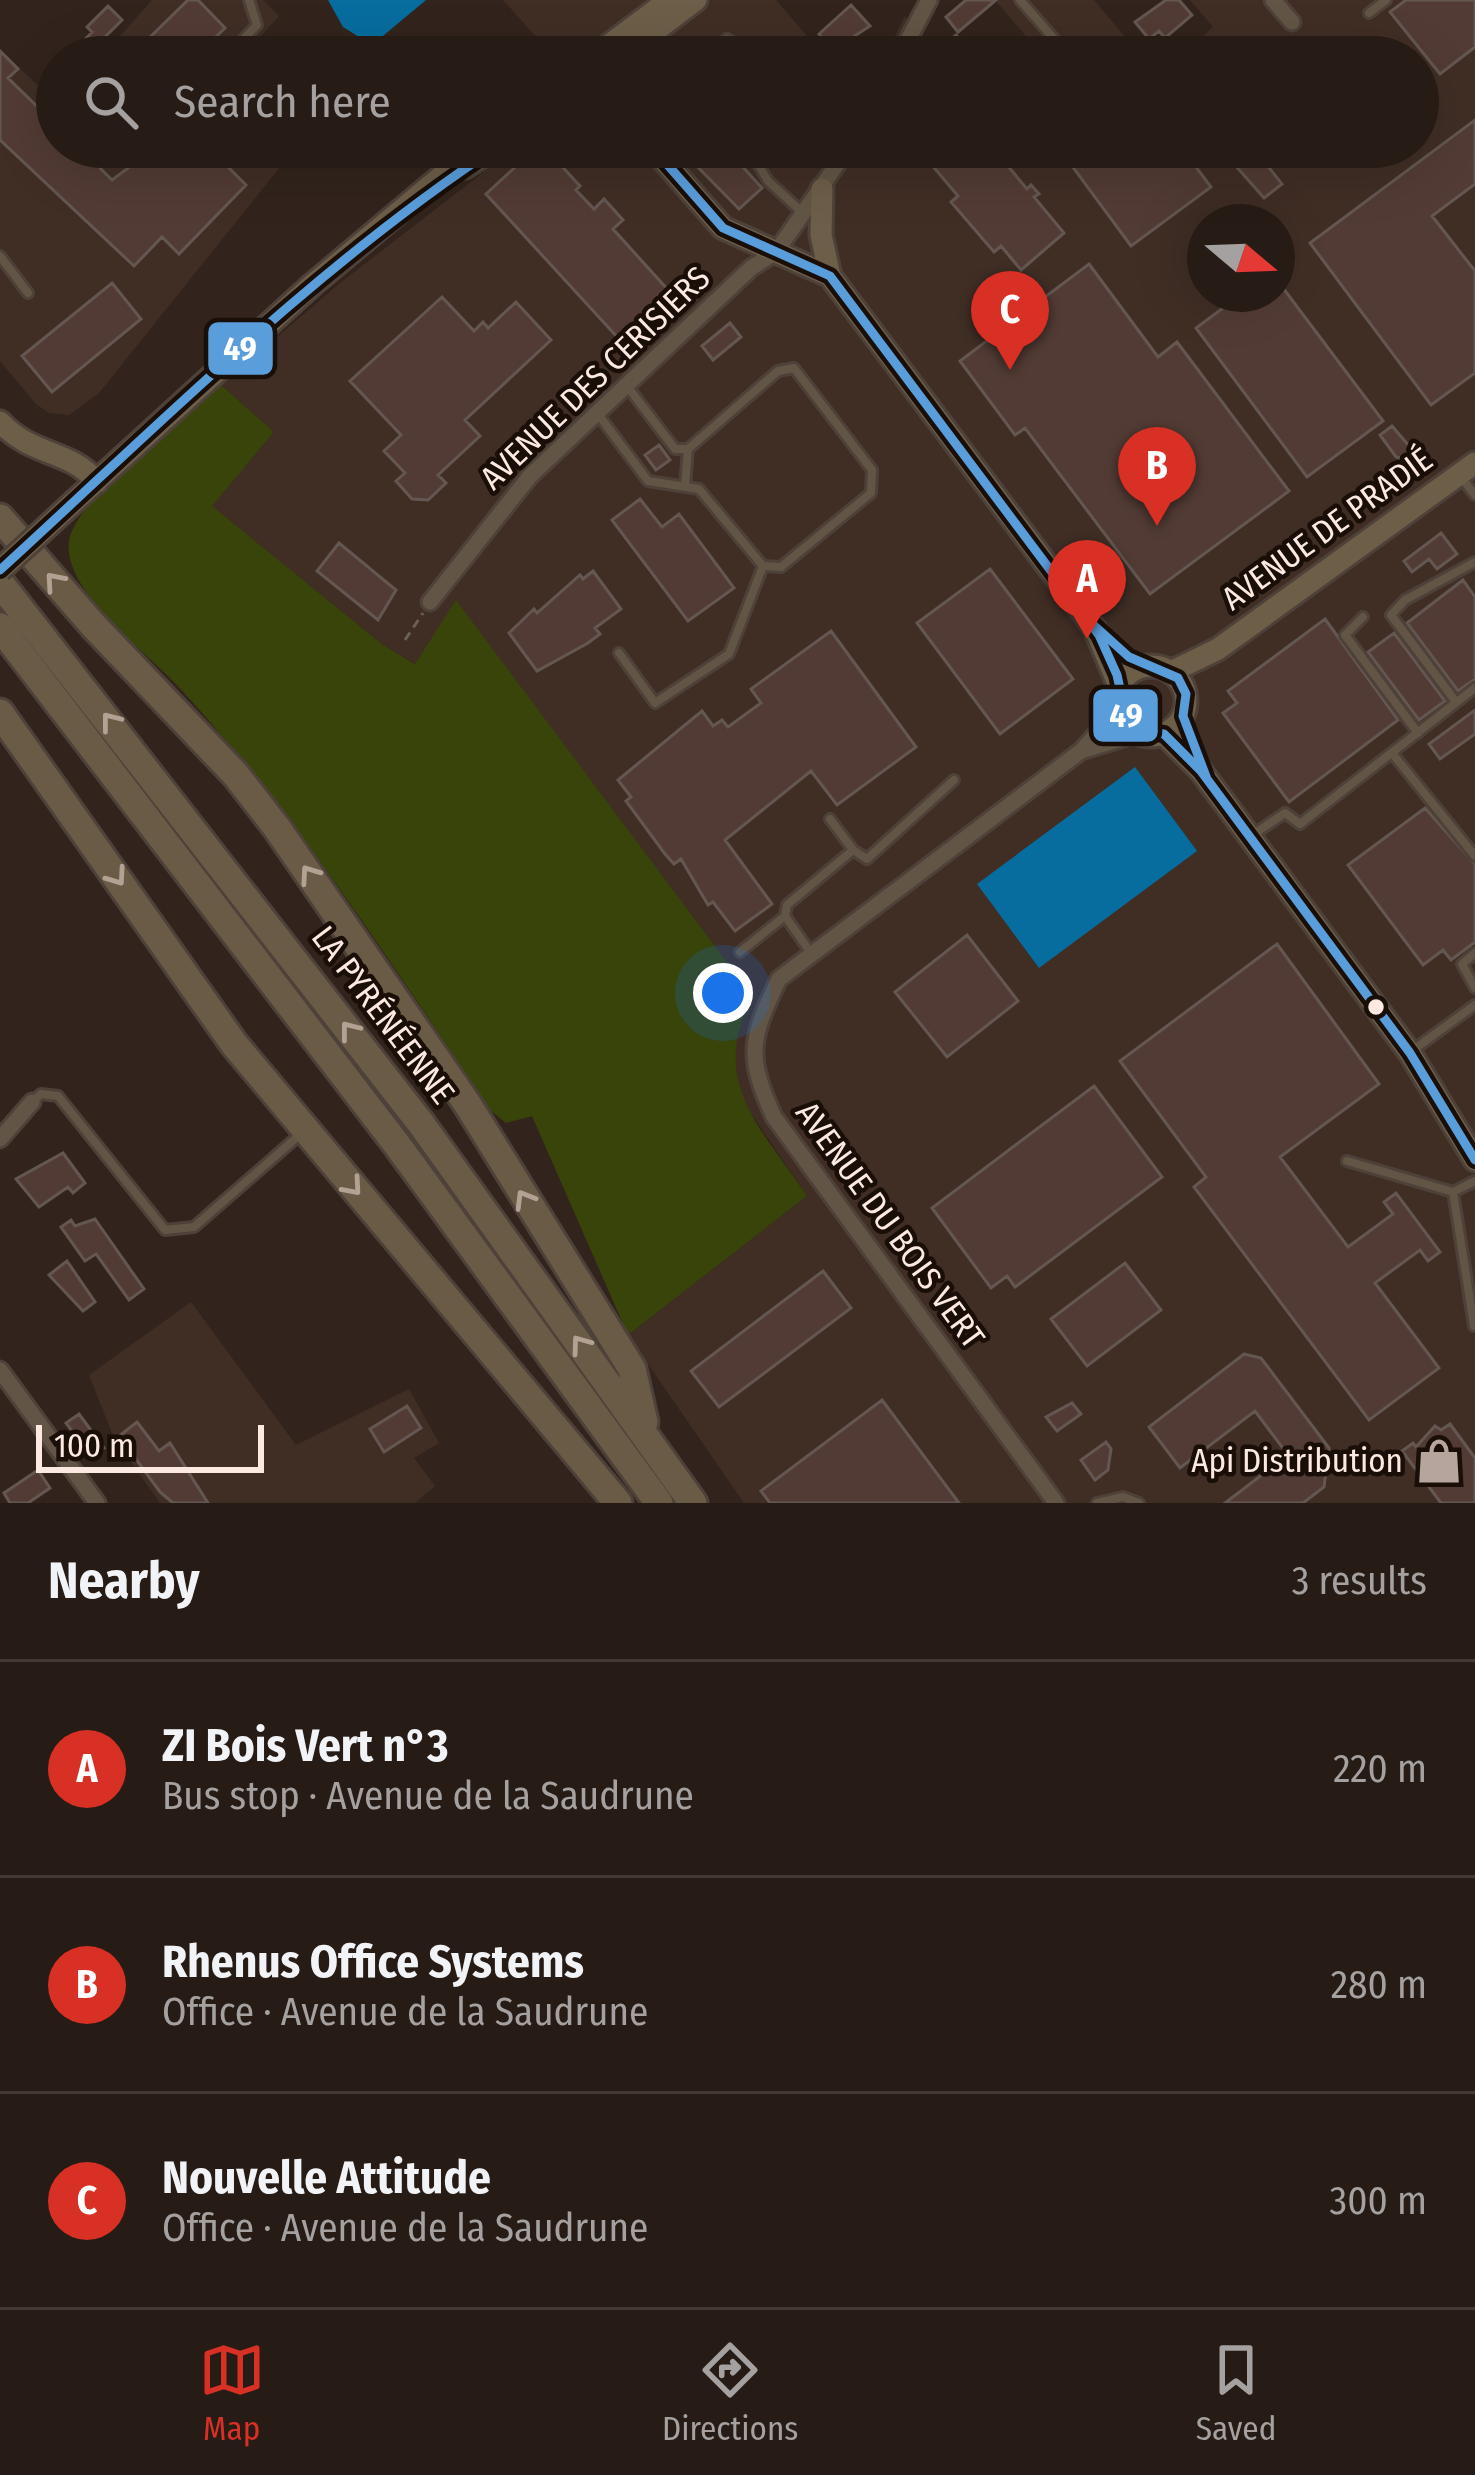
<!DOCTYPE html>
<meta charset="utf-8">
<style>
body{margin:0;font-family:"Fira Sans Condensed",sans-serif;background:#2e241e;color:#f1f3f6}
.compass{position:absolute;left:1187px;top:204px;width:108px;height:108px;border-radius:50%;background:#261b15;box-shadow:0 12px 48px #0002;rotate:109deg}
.scale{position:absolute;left:36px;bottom:30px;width:228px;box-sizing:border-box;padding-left:12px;border:6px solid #fceae2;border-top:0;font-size:33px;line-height:42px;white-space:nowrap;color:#fceae2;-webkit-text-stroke:9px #190e08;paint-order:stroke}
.you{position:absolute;left:723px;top:993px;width:42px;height:42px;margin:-30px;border:9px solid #fff;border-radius:50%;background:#1a73e8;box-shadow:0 0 0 18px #1a73e833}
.badge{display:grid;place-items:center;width:78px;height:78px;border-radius:50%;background:#d93025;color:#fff;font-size:39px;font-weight:700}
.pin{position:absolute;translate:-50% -99px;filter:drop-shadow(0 3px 6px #0008)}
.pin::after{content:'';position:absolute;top:63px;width:42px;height:36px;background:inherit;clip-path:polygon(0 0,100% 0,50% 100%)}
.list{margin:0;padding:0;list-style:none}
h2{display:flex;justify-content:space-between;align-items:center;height:156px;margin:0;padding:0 48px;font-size:51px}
h2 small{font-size:39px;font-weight:400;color:#a4a1a0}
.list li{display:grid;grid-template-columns:78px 1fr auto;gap:36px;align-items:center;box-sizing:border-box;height:216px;padding:0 48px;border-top:3px solid #423934}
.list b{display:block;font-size:45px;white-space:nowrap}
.list p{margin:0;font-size:39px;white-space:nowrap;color:#a4a1a0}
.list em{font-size:39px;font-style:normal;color:#a4a1a0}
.icon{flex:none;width:66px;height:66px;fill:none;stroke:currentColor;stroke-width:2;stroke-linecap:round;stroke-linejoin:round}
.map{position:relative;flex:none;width:1475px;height:1503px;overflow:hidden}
.search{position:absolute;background:#261b15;box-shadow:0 12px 48px #0002;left:36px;right:36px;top:36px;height:132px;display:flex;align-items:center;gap:30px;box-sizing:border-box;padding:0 42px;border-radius:66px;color:#a4a1a0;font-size:45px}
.sheet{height:804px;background:#261b15}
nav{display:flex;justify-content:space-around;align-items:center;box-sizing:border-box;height:168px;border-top:3px solid #423934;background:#261b15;font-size:33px;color:#a4a1a0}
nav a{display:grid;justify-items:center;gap:6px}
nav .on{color:#d93025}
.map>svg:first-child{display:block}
</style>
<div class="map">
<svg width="1475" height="1503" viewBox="0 0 1475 1503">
<rect width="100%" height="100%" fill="#32241c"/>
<path fill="#402e25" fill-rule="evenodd" d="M152,0h111l16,16 -32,36 4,5h-110l-21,-21z
M503,0h273l49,57h-271z
M995,0h99l48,57h-98z
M1190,0h285v1503h-731l-116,-168 179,-139 -57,-84 -18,-38 5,-49 15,-28 -296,-396 -40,63 -33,-19 -172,-139 63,-74 -53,-47 119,-102 176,-136h902v-90h-237l32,-30zM1205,222h72v72h-72z
M905,16l37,41h-58z
M0,49l57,55v43h45l10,10 10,-10h174l-197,246 -30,22 -20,-2 -13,-9 -36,-43z
M191,1302l105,143 113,-56 30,54 -25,15 21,28 -20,17h-255l-46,-65 -25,-63z"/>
<path fill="#38440a" d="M221,385l53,47 -62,74 171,139 32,19 41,-64 297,397c-46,83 9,132 54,199l-179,139 -96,-219 -26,7 -16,-13c-99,-147 -194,-296 -314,-426 -31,-33 -114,-94 -107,-143 7,-44 117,-124 152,-156z"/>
<path fill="#076d9e" d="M328,0h98l-54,45 -29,-18z
M1135,767l62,84 -158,117 -62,-84z"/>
<path fill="#523b34" stroke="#645752" stroke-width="3" d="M188,0h10l27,28 -30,29h-38l-13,-14z
M966,0h30l-38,32 -12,-15z
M1166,0h13l13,15 -27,23 -6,-7 -10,8 -14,-17z
M1406,0h69v47l-35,27 -50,-62z
M851,5l19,21 -37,24 -14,-16z
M108,6l14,14 -28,28 10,9h-17l-10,-9 15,-16 -5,-5z
M956,35l19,22h-25l-8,-10z
M0,51l18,18 -10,9 49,48v21h22l33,33 35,-26 -8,-7h69l38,38 -67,69 -17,-17 -28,29 -134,-126z
M1475,120v64l-43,32 43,55v102l-44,32 -121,-162z
M537,147h7l36,39 -4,4 18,19 10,-10 19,21 -10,9 56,62 -51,47 -132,-144z
M678,147h62l7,14 -5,5 20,22 -23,21z
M951,147h41l35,42 4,-4 8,9 -5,3 30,36 -43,37 -20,-24 -7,6 -43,-50 7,-6 -27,-32z
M1058,147h123l30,40 -80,59z
M1219,147h49l-9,8 23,29 -18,14z
M1089,264l69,93 19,-15 112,149 -139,103 -125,-166 -10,7 -55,-74z
M1277,280l106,141 -76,56 -111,-149 46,-34h35z
M112,283l29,36 -89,73 -30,-36z
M442,297l32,34 9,-9 5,6 28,-26 35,38 -86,80 15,16 -42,39 8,8 -18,17 -16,-1 -16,-18 9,-8 -21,-22 17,-16 -51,-54z
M730,323l11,14 -28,23 -11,-14z
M1392,426l18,21 -5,12 -9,-2 -16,-22z
M659,445l11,15 -14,10 -11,-15z
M640,499l22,28 17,-13 55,74 -46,33 -76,-101z
M1441,533l16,21 -20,15 -8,-10 -17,13 -8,-11z
M339,543l57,47 -18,30 -61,-49z
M990,569l83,110 -73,55 -83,-111z
M593,571l28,38 -26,19 5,6 -12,9 -51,28 -28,-38 25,-24 3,4 43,-38 3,4z
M1463,580l12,17v82l-17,12 -51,-68z
M1325,619l73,101 -109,82 -66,-89 14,-10 -9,-12z
M831,631l85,116 -79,58 -26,-34 -86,69 47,64 -37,27 -22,-29 -5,3 -27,-46 -7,5 -9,-10 -39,-53 5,-4 -13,-17 84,-69 11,15 9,-6 6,7 33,-24 -10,-14z
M1394,633l51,68 -26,19 -51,-68z
M1475,710v24l-35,25 -11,-15z
M1425,808l50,56v78l-24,18 -8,-10 -20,15 -75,-100z
M967,935l51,66 -71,56 -52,-65z
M1277,944l102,140 -99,73 68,90 45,-33 -9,-12 12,-9 44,59 -12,9 -8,-11 -45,33 64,85 -70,52 -175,-233 12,-10 -86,-116z
M1094,1086l68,91 -147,110 -8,-11 -16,12 -59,-80z
M63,1153l22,30 -12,10 -5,-6 -29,20 -23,-28z
M95,1219l49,70 -15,11 -33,-46 -11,7 -24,-34 10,-7 4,6z
M67,1261l28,41 -12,9 -34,-36z
M1125,1263l36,47 -74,56 -36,-47z
M823,1271l28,37 -132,99 -28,-36z
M1244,1354l17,4 68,90 -5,39 -21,16h-78l63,-48 -33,-44 -75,57 -31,-41z
M882,1400l77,103h-189l-9,-12z
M1072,1403l9,11 -24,17 -11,-14z
M407,1406l14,22 -37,24 -14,-23z
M79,1414l25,34 -12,9 -26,-34z
M137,1422l22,29 11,-8 38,60h-35l-13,-11 -41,-56z
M1450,1424l25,34v45h-34l-39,-52 11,-8 3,4 19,-21 6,4z
M1106,1442l5,7 -3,21 -13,10 -14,-20z
M38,1470l12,18 -22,15h-18l-6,-10z"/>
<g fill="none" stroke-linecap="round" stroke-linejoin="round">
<g stroke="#4d4139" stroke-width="14">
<path id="lane" d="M1020,0l50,57
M1369,13l17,-13
M226,57l31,-32 -8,-25
M709,57l18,-18 30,18
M748,147l20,34 35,32
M0,256l28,37
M597,413l51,68 51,8 64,77 18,1 90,-74 1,-23 -78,-102 -16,3 -90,78h-13l-48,-63
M1460,476l15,19
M685,486l3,-37
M1363,617l-18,18 73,98
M619,653l36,50 74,-49 34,-88
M1456,702l-65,-87 14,-15 70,-38
M1392,753l83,103
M830,819l23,31
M1251,836l34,-23 15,11 175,-136
M785,916l2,-11 66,-55 14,9 87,-79
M740,952l45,-36 26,37
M1475,953l-13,11 13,24
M1413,1050l62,-45
M33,1101l8,-7 17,2 107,134 29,-3 109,-95
M1347,1161l106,31
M1474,1326l-21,-134 22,-11
M1097,1503l26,-6 16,6"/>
</g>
<g stroke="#4d4139" stroke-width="21">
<path id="street" d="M1273,0l19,22
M899,57l30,-57
M430,602l100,-126 221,-208 25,-16 73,-105
M1084,750l53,-16
M0,1139l32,-37
M0,1370l97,133
M1056,1503l-282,-386c-28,-61 -24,-78 5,-138l302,-228 36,-40"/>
</g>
<g stroke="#4d4139" stroke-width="27">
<path id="secondary" d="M593,57l76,-57
M621,57l75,-57
M652,147l71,81 107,48 265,353 24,57
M465,167l32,-20
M822,189l-1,46 9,41
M0,422c34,36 68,26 97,60
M76,500l236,-215 164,-138
M1116 701a35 35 0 1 1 70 0a35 35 0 1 1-70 0Z
M1171,672l47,-23 257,-186
M1164,734l37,37 209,282 65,107"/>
</g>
<g stroke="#4d4139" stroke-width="33">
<path id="highway" d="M0,518l92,106 144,151 41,53 191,277 164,264 12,53
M0,583l422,542 271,378
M0,627l398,519 261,357
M0,713l234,331 384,459"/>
</g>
<path stroke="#6b6054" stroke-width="3" stroke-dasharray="9 6" stroke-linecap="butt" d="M405,640l18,-27"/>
<use href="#lane" stroke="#625545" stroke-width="8"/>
<use href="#street" stroke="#625545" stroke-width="15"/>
<use href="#secondary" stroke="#6d5e48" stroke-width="21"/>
<use href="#highway" stroke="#6a5b47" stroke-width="27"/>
<g stroke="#4d4139" stroke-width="27" stroke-linecap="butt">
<path id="secondary-bridge" d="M0,570l76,-70"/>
</g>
<use href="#secondary-bridge" stroke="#6d5e48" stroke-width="21"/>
<g stroke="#190e08" stroke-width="18">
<path id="bus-1" d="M652,147l71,81 107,48 269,359 18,40 12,55 35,4 37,37 209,282 65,107
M0,570c161,-147 315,-303 497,-423
M1088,620l41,37 49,21 8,16 -3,22 24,63"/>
</g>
<use href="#bus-1" stroke="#5a9ddb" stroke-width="9"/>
</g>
<defs><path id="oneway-chevron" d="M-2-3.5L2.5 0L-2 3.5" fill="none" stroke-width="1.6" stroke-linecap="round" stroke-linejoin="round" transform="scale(3)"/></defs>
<g stroke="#b3a294">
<use href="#oneway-chevron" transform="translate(54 581) rotate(-131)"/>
<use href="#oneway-chevron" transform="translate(110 721) rotate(-128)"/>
<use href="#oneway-chevron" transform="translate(309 874) rotate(-125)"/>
<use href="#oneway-chevron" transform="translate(117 877) rotate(55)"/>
<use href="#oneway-chevron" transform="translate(349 1030) rotate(-128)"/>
<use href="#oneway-chevron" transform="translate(353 1187) rotate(49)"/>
<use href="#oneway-chevron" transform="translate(524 1199) rotate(-121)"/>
<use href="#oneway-chevron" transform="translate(580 1344) rotate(-126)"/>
</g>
<defs>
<g id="shop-bare" transform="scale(3.6)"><path d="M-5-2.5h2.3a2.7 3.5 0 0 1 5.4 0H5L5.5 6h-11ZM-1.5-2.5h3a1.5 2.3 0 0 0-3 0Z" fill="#b5a59d" stroke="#190e08" stroke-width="2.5" paint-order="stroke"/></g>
</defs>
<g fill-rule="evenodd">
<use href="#shop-bare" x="1439" y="1461"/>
</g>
<circle fill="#fceae2" stroke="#190e08" stroke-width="4.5" cx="1376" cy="1007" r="10"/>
<g text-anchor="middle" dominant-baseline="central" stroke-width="9" stroke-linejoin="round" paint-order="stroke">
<g font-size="33" fill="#fceae2" stroke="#190e08">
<text transform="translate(595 378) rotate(-44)">AVENUE DES CERISIERS</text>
<text transform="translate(1327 529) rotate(-36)">AVENUE DE PRADIÉ</text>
<text transform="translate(383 1015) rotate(53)">LA PYRÉNÉENNE</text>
<text transform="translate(890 1225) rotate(54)">AVENUE DU BOIS VERT</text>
</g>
<g font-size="33" fill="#fceae2" stroke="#190e08" text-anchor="end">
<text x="1403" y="1461">Api Distribution</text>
</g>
</g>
<g stroke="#190e08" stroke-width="4.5">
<rect x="206" y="320" width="69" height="57" rx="12" fill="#5a9ddb"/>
<rect x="1091" y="687" width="69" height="57" rx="12" fill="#5a9ddb"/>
</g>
<g font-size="33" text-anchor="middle" font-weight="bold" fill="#fff">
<text x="240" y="360">49</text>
<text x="1126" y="727">49</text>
</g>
</svg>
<svg class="compass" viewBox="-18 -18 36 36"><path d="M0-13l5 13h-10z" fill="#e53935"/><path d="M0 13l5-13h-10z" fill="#a4a1a0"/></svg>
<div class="scale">100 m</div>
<div class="you"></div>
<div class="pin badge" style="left:1087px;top:639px">A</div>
<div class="pin badge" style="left:1157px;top:526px">B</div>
<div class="pin badge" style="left:1010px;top:370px">C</div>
<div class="search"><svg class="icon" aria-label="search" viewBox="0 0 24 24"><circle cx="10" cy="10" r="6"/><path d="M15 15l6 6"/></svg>Search here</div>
</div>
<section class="sheet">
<h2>Nearby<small>3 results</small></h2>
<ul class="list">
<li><span class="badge">A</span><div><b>ZI Bois Vert n°3</b><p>Bus stop · Avenue de la Saudrune</p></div><em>220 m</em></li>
<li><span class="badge">B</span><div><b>Rhenus Office Systems</b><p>Office · Avenue de la Saudrune</p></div><em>280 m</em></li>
<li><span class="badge">C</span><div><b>Nouvelle Attitude</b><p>Office · Avenue de la Saudrune</p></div><em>300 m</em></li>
</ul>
</section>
<nav>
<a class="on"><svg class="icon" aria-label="map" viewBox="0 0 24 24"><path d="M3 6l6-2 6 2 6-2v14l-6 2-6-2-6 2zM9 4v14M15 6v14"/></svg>Map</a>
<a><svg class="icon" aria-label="directions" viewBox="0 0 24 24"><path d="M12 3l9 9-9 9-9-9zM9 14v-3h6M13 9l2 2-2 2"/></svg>Directions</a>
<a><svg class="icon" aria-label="saved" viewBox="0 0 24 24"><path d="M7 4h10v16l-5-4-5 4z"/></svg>Saved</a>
</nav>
